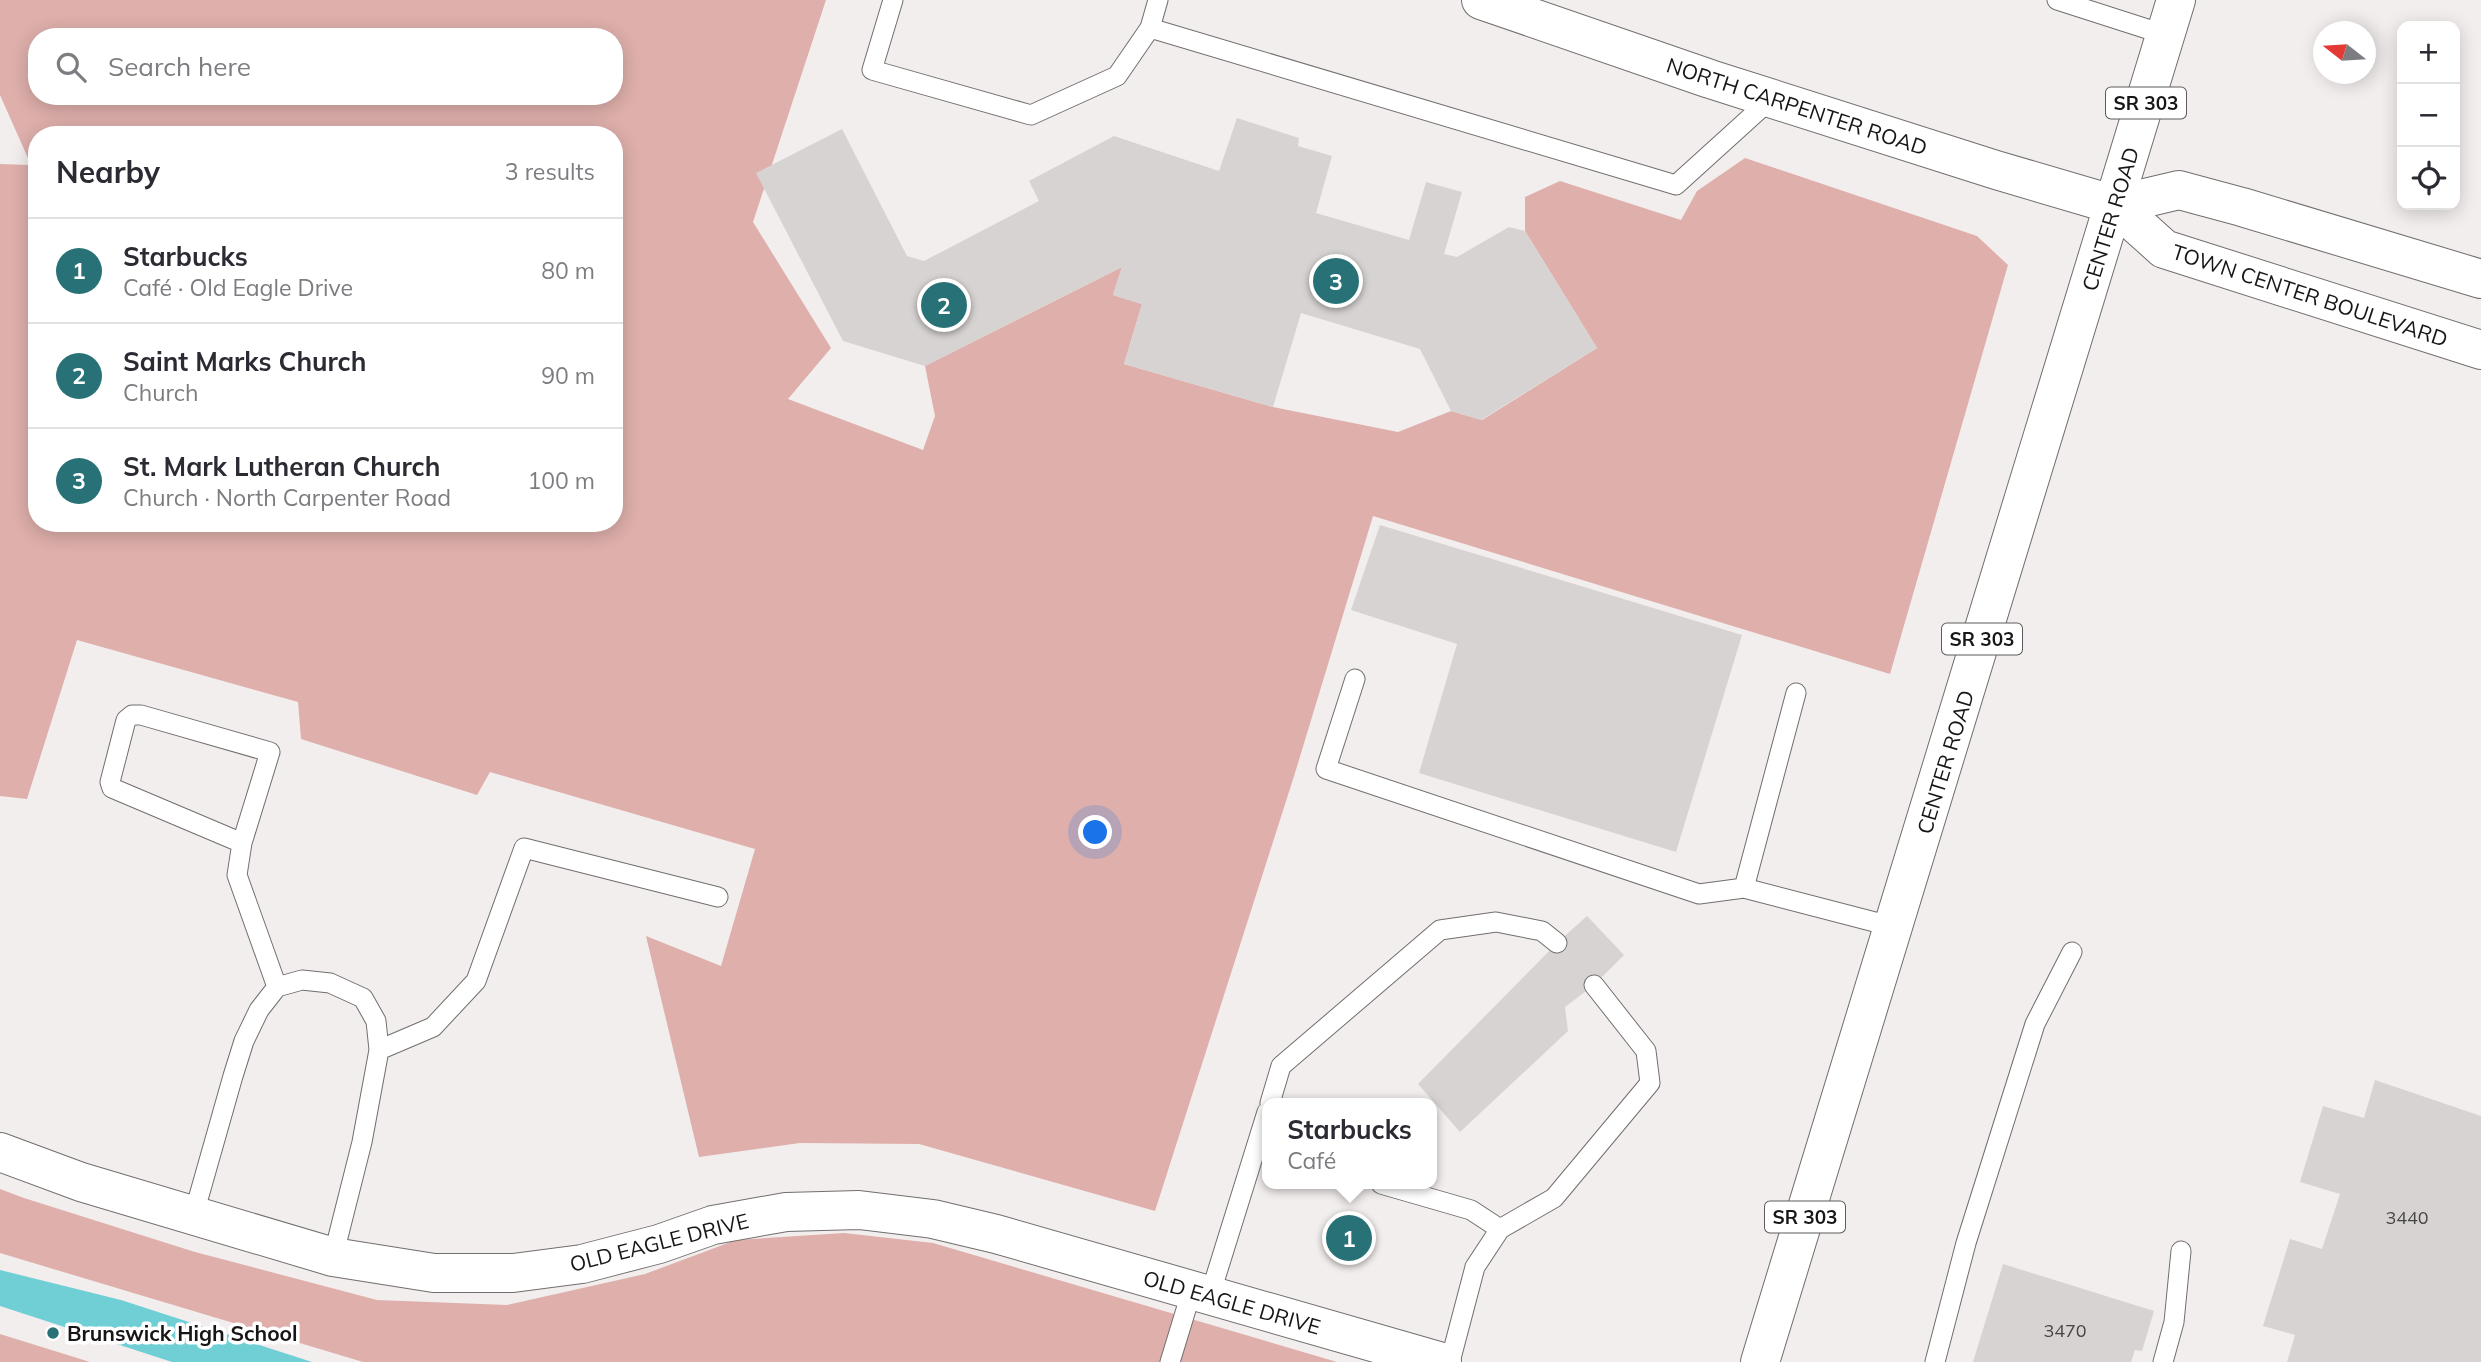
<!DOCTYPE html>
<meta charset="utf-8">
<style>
body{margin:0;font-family:Mulish,sans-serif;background:#f2f2f3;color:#2b2b33}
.controls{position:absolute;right:21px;top:21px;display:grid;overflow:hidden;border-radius:14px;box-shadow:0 4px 18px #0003}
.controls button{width:63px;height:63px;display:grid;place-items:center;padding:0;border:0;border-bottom:2px solid #e1e1e2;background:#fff;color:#2b2b33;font:35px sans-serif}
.compass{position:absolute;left:2313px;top:21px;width:63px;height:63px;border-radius:50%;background:#fff;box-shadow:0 4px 18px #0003;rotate:287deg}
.you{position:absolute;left:1096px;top:833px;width:24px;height:24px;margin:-18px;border:5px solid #fff;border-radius:50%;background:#1a73e8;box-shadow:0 0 0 10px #1a73e833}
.badge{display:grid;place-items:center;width:46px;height:46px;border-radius:50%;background:#287277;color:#fff;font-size:23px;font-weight:700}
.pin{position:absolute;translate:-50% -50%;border:4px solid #fff;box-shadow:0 2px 7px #0006}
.popup{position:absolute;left:1262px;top:1098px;width:175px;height:91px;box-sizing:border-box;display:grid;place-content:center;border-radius:14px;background:#fff;filter:drop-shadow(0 2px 5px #0005);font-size:23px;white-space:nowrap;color:#7c7c81}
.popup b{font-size:26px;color:#2b2b33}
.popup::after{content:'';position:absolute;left:50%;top:100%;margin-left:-14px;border:14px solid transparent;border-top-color:#fff}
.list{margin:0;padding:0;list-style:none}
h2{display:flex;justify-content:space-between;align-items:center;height:91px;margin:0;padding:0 28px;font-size:30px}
h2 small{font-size:23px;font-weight:400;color:#7c7c81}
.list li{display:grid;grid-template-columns:46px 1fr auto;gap:21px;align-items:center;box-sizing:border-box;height:105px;padding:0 28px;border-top:2px solid #e1e1e2}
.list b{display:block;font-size:26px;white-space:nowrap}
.list p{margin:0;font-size:23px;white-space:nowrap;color:#7c7c81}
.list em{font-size:23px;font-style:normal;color:#7c7c81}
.icon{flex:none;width:38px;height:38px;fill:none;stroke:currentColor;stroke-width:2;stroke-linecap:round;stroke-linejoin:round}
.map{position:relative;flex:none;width:2481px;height:1362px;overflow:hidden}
.search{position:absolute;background:#fff;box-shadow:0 4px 18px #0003;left:28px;top:28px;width:595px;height:77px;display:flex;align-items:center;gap:18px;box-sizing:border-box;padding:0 24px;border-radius:28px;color:#7c7c81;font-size:26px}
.panel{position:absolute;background:#fff;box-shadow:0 4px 18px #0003;left:28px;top:126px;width:595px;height:406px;border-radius:28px}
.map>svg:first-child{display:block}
</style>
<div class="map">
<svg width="2481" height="1362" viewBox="0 0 2481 1362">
<rect width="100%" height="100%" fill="#f3eeee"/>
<path fill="#deafab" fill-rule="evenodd" d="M0,0h826l-73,222 78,126 -43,51 135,51 12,-34 -10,-50 197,-99 -9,28 29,9 -18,60 149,43 125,25 53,-21 31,9 115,-72 -72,-117v-34l35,-16 121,39 16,-29 48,-33 232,78 31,29 -118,409 -517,-158 -78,257 -140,438 -236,-67 -119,-1 -101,14 -53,-221 75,30 34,-117 -265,-77 -13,23 -176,-56 -3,-37 -221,-62 -50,159 -27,-3v-632l31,1 -31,-70zM37,37h577v59h-577zM37,135h577v388h-577z
M0,1189l24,9 171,54 182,48 130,5 138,-31 91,-34 108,-7 89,10 404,119h-974l-363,-109z
M0,1334l90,28h-90z"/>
<path fill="#6fcfd5" d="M0,1270l121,30 191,62h-140l-172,-56z"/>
<path fill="#d7d3d2" d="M1237,118l62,20 -1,8 34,10 -16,57 93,27 17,-58 36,10 -18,62 13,3 52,-30 16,4 72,117 -116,72 -30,-9 -31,-62 -119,-36 -28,94 -149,-43 18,-60 -29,-9 9,-28 -197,99 -82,-25 -87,-168 86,-44 65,127 17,5 115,-60 -10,-20 85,-45 105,35z
M1380,525l362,110 -66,217 -257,-79 38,-129 -106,-34z
M1587,916l37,39 -30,30 -29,22 3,24 -108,101 -42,-48 139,-141z
M2375,1080l106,36v246h-194l8,-27 -32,-9 27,-87 32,10 18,-55 -40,-12 23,-76 41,12z
M2003,1264l151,47 -12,40 -7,-1 -4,12h-158z"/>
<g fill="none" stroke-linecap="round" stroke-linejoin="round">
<g stroke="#716e6d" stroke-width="21">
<path id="lane" d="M893,0l-21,70 159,45 86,-39 33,-48 8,-28
M2057,0l109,35
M1150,28l526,157 96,-87
M1355,679l-29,90 373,125 45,-6
M1796,693l-52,195 150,39
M242,843l-130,-55 -2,-6 16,-62 6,-5h9l129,37 -28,91 -5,32 40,112
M379,1050l54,-23 43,-46 48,-133 194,49
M1270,1103l11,-37 159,-136 56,-8 46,9 15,12
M1381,1184l90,26 29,19
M193,1217l40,-141 11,-35 15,-31 18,-23 25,-7 28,3 33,15 13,23 3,29 -17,92 -29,115
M1210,1295l57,-183
M1170,1362l22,-72
M1450,1362l25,-95 25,-38 54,-31 96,-115 -4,-32 -52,-66
M1935,1362l31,-119 69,-219 37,-72
M2163,1362l11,-40 7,-71"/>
</g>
<g stroke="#716e6d" stroke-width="40">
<path id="street" d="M2115,205l49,44 317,101
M2115,205l64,-15 63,17 239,72
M0,1152l81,30 252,75 101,16h79l69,-9 77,-20 54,-19 73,-13 73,-2 74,9 63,15 446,128"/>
</g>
<g stroke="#716e6d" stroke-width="40">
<path id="secondary" d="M1481,0l229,79 286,91 119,35"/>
</g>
<g stroke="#716e6d" stroke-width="40">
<path id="primary" d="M1760,1362l416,-1362"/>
</g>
<use href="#lane" stroke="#fff" stroke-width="19"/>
<use href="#street" stroke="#fff" stroke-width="38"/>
<use href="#secondary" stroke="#fff" stroke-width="38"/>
<use href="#primary" stroke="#fff" stroke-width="38"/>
</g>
<circle fill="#287277" stroke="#fff" stroke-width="2.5" cx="53" cy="1333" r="7"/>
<g text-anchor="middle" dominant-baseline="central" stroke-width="7" stroke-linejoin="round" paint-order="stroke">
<g font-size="18" fill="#474444">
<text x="2407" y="1217">3440</text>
<text x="2065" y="1330">3470</text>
</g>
<g fill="#fff" stroke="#5d5b5b" stroke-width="2">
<rect x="2106" y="87.5" width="80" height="31" rx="5"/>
<rect x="1942" y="623.5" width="80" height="31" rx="5"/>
<rect x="1765" y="1201.5" width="80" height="31" rx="5"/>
</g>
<g font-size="19" font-weight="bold" fill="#171515">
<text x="2146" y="103">SR 303</text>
<text x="1982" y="639">SR 303</text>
<text x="1805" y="1217">SR 303</text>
</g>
<g font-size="21" fill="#171515" stroke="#fff">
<text transform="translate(1797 106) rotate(18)">NORTH CARPENTER ROAD</text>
<text transform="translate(2110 219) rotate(-73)">CENTER ROAD</text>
<text transform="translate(2310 295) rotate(18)">TOWN CENTER BOULEVARD</text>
<text transform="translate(1945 762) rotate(-73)">CENTER ROAD</text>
<text transform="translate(659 1242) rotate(-14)">OLD EAGLE DRIVE</text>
<text transform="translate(1232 1302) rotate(16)">OLD EAGLE DRIVE</text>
</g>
<g font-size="21" font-weight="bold" fill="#171515" stroke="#fff" text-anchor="start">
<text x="67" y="1333">Brunswick High School</text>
</g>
</g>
</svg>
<div class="controls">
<button>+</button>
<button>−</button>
<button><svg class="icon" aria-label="locate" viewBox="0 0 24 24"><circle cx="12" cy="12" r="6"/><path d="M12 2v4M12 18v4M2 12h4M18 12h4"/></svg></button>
</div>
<svg class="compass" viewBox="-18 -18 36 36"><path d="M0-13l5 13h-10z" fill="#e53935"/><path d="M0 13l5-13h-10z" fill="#7c7c81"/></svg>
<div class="you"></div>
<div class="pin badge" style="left:1349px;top:1238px">1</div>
<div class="popup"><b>Starbucks</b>Café</div>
<div class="pin badge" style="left:944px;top:305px">2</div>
<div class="pin badge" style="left:1336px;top:281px">3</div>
<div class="search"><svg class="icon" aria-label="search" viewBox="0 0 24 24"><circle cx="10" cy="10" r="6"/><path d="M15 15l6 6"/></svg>Search here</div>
<section class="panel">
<h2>Nearby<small>3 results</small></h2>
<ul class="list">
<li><span class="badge">1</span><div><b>Starbucks</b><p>Café · Old Eagle Drive</p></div><em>80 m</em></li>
<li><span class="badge">2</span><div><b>Saint Marks Church</b><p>Church</p></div><em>90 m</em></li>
<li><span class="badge">3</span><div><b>St. Mark Lutheran Church</b><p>Church · North Carpenter Road</p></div><em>100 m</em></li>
</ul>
</section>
</div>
